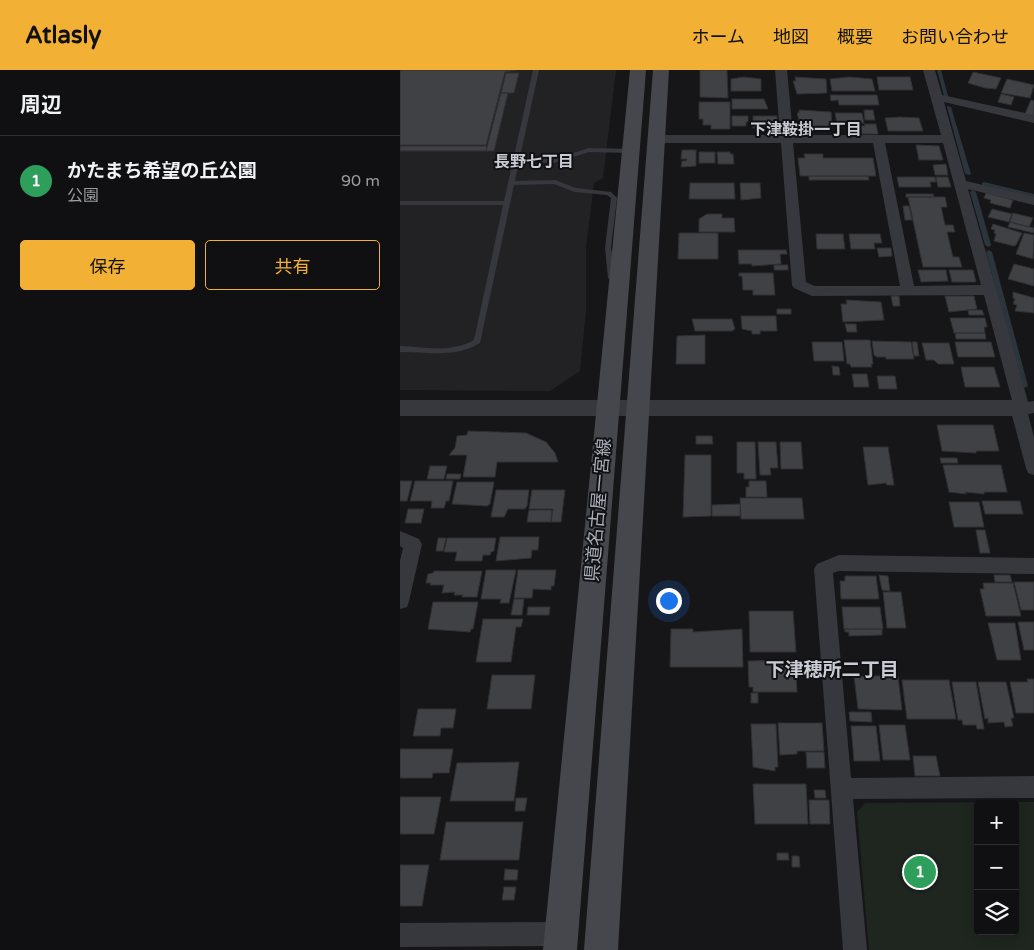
<!DOCTYPE html>
<html lang="ja">
<meta charset="utf-8">
<style>
body{margin:0;font-family:"Varela Round","Noto Sans JP",sans-serif;background:#19191b;color:#f1f3f6}
.controls{position:absolute;right:15px;bottom:15px;display:grid;overflow:hidden;border-radius:5px;box-shadow:0 2px 12px #0003}
.controls button{width:45px;height:45px;display:grid;place-items:center;padding:0;border:0;border-bottom:1px solid #303032;background:#101012;color:#f1f3f6;font:25px sans-serif}
.you{position:absolute;left:268px;top:530px;width:18px;height:18px;margin:-12px;border:4px solid #fff;border-radius:50%;background:#1a73e8;box-shadow:0 0 0 8px #1a73e833}
.badge{display:grid;place-items:center;width:32px;height:32px;border-radius:50%;background:#f2b134;color:#fff;font-size:16px;font-weight:700}
.pin{position:absolute;translate:-50% -50%;border:2px solid #fff;box-shadow:0 1px 5px #0006}
.list{margin:0;padding:0;list-style:none}
h2{display:flex;justify-content:space-between;align-items:center;height:65px;margin:0;padding:0 20px;font-size:21px}
h2 small{font-size:16px;font-weight:400;color:#9c9d9f}
.list li{display:grid;grid-template-columns:32px 1fr auto;gap:15px;align-items:center;box-sizing:border-box;height:90px;padding:0 20px;border-top:1px solid #303032}
.list b{display:block;font-size:19px;white-space:nowrap}
.list p{margin:0;font-size:16px;white-space:nowrap;color:#9c9d9f}
.list em{font-size:16px;font-style:normal;color:#9c9d9f}
.actions{display:flex;gap:10px;padding:15px 20px}
.actions a{flex:1;padding:11px 0;border:1px solid #f2b134;border-radius:5px;text-align:center;font-size:18px;color:#f2b134}
.actions .main{background:#f2b134;color:#111}
.icon{flex:none;width:28px;height:28px;fill:none;stroke:currentColor;stroke-width:2;stroke-linecap:round;stroke-linejoin:round}
.map{position:relative;flex:none;width:634px;height:880px;overflow:hidden}
header{display:flex;align-items:center;gap:30px;box-sizing:border-box;height:70px;padding:0 25px;background:#f2b134;color:#111}
header strong{font-size:24px}
nav{display:flex;gap:28px;margin-inline-start:auto;font-size:18px}
main{display:flex}
aside{flex:1;background:#101012}
.map>svg:first-child{display:block}
</style>
<header>
<strong>Atlasly</strong>
<nav><a>ホーム</a><a>地図</a><a>概要</a><a>お問い合わせ</a></nav>
</header>
<main>
<aside>
<h2>周辺<small></small></h2>
<ul class="list">
<li><span class="badge" style="background:#2e9e5b">1</span><div><b>かたまち希望の丘公園</b><p>公園</p></div><em>90 m</em></li>
</ul>
<div class="actions"><a class="main">保存</a><a>共有</a></div>
</aside>
<div class="map">
<svg width="634" height="880" viewBox="0 0 634 880">
<rect width="100%" height="100%" fill="#161618"/>
<path fill="#222225" d="M0,0h216l-13,108 -9,5 -8,65v63l-6,60 -30,20 -150,-1z"/>
<path fill="#1e261f" fill-rule="evenodd" d="M634,732v148h-165l-12,-138 8,-9zM578,734h37v127h-37z"/>
<g fill="none" stroke-linecap="round" stroke-linejoin="round">
<path fill="#2c353c" fill-rule="evenodd" d="M537,0h4l7,26v1l-4,-1z
M547,36l4,1 20,67 -1,1 -5,-1 -18,-67z
M584,112l50,12v4l-52,-13v-2z
M573,120l3,2 15,53 -1,1 -2,1 -3,-2 -15,-53z
M589,180l3,2 36,134 -3,2 -3,-2 -36,-134z"/>
</g>
<path fill="#404145" stroke="#303034" d="M0,0h117l-12,2 -19,73h-86z
M300,0h27l1,28 -28,-1z
M573,2l28,6 -5,11 -11,-1 -17,-5z
M106,3h13l-5,20h-13z
M344,7l17,2v12h-30v-12z
M395,7l31,2 1,14 -30,1 -4,-13h3z
M449,7l23,2 3,12h-43l-2,-12z
M477,7h33l3,13h-34z
M607,9l27,6 -4,13 -29,-5z
M101,23h7l-14,58h-8z
M601,24l13,3 -3,8 -13,-3z
M430,25h47l2,10h-40l-1,-5 -7,1z
M332,29h32l4,10h-36z
M631,30l3,1v15l-9,-2z
M299,32h31v27h-19v-4h-8v-6h-4z
M399,40l32,2 1,14 -31,2 -4,-15h2z
M464,40h9l2,10h-10z
M435,43h27l2,10h-27z
M332,46h16v6h-2v4h-14z
M353,46h24v12h-24z
M500,47l19,1 4,13h-35l-3,-13z
M464,54h12l2,10h-16l-1,-8h4z
M516,75l23,1 4,14h-24z
M0,76h87l-1,5h-86z
M282,80h14v16l-15,1 1,-6h4l1,-2h-6z
M299,82h16v11h-16z
M317,82h13v2h3l1,10h-16z
M404,84h19v4h50l3,18h-76l-2,-18h7z
M546,94l2,11h-13l-2,-10z
M409,106h59l1,4h-60z
M497,107h38l1,5h-6l1,5h-32z
M536,107h12l3,10h-13z
M290,113h44l1,16h-46z
M340,113h20l1,15 -20,2z
M586,123l27,7 -3,8 -20,-5 1,-3 -7,-2z
M506,124h27l1,3h-28z
M508,127h37l2,10h-6l4,18h8l2,7h-8l6,25h6l3,10h-39z
M503,136h6l3,14h-7z
M592,139l20,5 -3,8 -21,-5z
M613,143l20,5 -4,9 -19,-5z
M307,144h15v4h12l1,14h-36v-13z
M610,152l24,6v5l-26,-6z
M593,154l29,9 -6,12 -2,1 -20,-5 2,-7 -2,-1 1,-3 -4,-1z
M279,163h39v26h-40z
M624,163l10,2 -1,24 -17,-5z
M416,164h27l2,15h-28z
M449,164h31l2,9h-8l1,6h-24z
M477,178h14l1,8 -13,1z
M338,180h48l1,4h-7l1,10 -29,2v-2h-13z
M614,194l20,5v17l-26,-7z
M374,195h14v5h-14z
M518,200h28l2,11 -27,1z
M549,200h24l3,12h-24z
M339,203h34l2,22h-22v-5h-10l-1,-14h-3z
M613,222l21,6v15l-19,-2 2,-6 -4,-1 2,-5 -2,-1z
M491,226h8l1,10h-7z
M545,226h29l3,13 -28,3z
M446,230l35,2 3,18 -41,2 -2,-18h6z
M377,239h14v5h-14z
M568,240h14l2,5h-15z
M341,246h35l1,15h-17v3h-8v-3l-10,-2z
M550,248h35l2,9h-3l1,6h-31z
M292,249h40l3,10 -3,2h-37z
M445,254h11l1,8h-10z
M555,263h30l1,6h-30z
M305,265v29h-29l1,-28z
M444,270h26l3,24h-2l1,3h-21l-1,-3h-3z
M472,271l39,1 3,17h-28v-2h-9l-3,-2z
M412,272h30l2,19h-30z
M512,272h5l2,14h-5z
M555,272h36l4,15h-37z
M522,273h27l5,21h-16l-4,-4h-8z
M432,296l7,1 1,8h-7z
M561,297h33l6,20h-35z
M452,304h15l2,13h-15z
M477,306h18l2,13h-18z
M537,355h56l6,26h-23v2l-34,-2z
M68,361l58,2 20,9 9,11 3,9h-61l-2,15h-32l4,-22h-18l6,-7 2,-12 10,-1z
M296,366h16l1,8h-17z
M337,372h18l1,37h-12v-6h-7z
M358,372h18l2,26h-8l1,7h-11z
M380,372h21l2,27h-22z
M463,377h25l6,38h-7l-1,-2 -18,2z
M285,385h26v61l-28,1z
M540,388h17l1,5h-17z
M543,395h58l6,27h-23v2l-19,-2 1,2 -17,-2z
M30,396h17l-3,13h-17z
M47,404h14l-1,5h-14z
M0,411h12l-5,20h-7z
M15,411h38l-4,20h-3l-2,7h-13l1,-7h-22z
M349,411h17l1,16h-21v-10h3z
M57,412h37l-4,22 -3,2 -35,-2z
M96,420h33l-2,16 -2,3h-17l-4,8h-13z
M132,420h33l-4,32h-10l2,-13h-24z
M340,428h62l2,21h-63z
M582,431h38l3,13h-38z
M549,432h30l5,25h-30z
M340,434v12h-28v-11z
M8,439h16l-3,14h-16z
M129,440h23l-1,12h-24z
M576,460h9l5,23h-10z
M100,467h39l-1,13h-6l-1,8 -35,3z
M38,468h8l-3,13h-7z
M47,468h49l-2,13 -3,1 -1,3h-7l-1,6h-27l2,-9h-13z
M86,500h30l-7,33h-9l1,-4h-20z
M118,500h38l-2,16h-3v4l-18,-1 -1,9h-18z
M34,501h48l-5,26h-15l1,-2h-9l1,-3 -13,1 2,-8h-14l1,-2h-5l2,-9 5,-1z
M479,505l9,1 2,15 -8,-1z
M594,505h16l2,7h-17z
M445,506h31l3,23h-38l-1,-18h5z
M614,512h20v28h-13z
M583,513h30l8,33h-35l-6,-27h4z
M483,522h18l5,36h-19z
M114,529h10l-2,16h-11z
M33,532h45l-5,27h-2l-1,3 -42,-3z
M128,537h22l-1,8h-22z
M442,537h38l3,22h-39z
M349,541h44l3,41h-46z
M83,549h40l-2,8h-5l-5,35h-35z
M618,552h16v28h-10z
M588,553h27l6,37h-24z
M271,559h22v3l49,-3 1,38h-73z
M445,559h37v6l-33,1v-4h-4z
M395,590l2,32h-44v-5h-4l-1,-26z
M92,605h43l-4,34h-44z
M454,606h44l4,34 -44,-1z
M627,609h7v34h-18l-6,-31h18z
M502,610h47l7,39h-49z
M552,612h24l8,47h-7l-1,-4h-13l-1,-5h-4z
M578,612h28l8,36h-3l2,8 -8,1 -1,-5 -16,1v-5l-3,1z
M351,623h7v10h-7z
M18,639h38l-3,19h-12l-1,8h-27z
M449,642h22l1,10 -22,-1z
M378,653h44l2,28h-27v3l-17,1z
M351,654h25l2,43h-3v4l-22,-4z
M479,655h26l5,35h-27z
M451,656h25l4,35h-26z
M0,679h53l-4,24h-16l-1,5h-32z
M406,682h18l1,16h-18z
M513,686h23l4,20h-25z
M119,692l-5,39h-64l7,-38z
M353,714h53l2,40h-53z
M414,720h11l1,8h-11z
M0,727h41l-7,37h-34z
M116,728h11l-2,13h-10z
M409,730h20l1,24h-20z
M46,752h77l-4,38h-79z
M377,783h11l1,7h-12z
M392,786h7l1,11h-8z
M0,795h29l-7,41h-22z
M105,799l13,1 -1,10h-13z
M104,817h12l-2,13h-12z"/>
<g fill="none" stroke-linecap="round" stroke-linejoin="round">
<path fill="#37383d" fill-rule="evenodd" d="M133,0h6l-19,87 34,2 35,-11 41,1 3,2 -3,2 -41,-1 -35,11 -35,-2 -4,20 40,-1 21,8 35,4 6,6 -6,50 5,30 -4,2 -4,-2 -3,-30 6,-50 -4,-3 -32,-3 -21,-8 -40,1 -34,158c-24,15 -53,9 -80,9v-6c24,1 52,7 74,-6l29,-135h-103v-4h104z"/>
<path fill="#37383d" fill-rule="evenodd" d="M375,0h12l6,65h148l-18,-65h12l7,25 92,20v8l-90,-21 22,79 68,16v8l-66,-16 60,213 6,-1v12l-6,1 6,23v38l-6,-2 -2,-5 -16,-60 3,-4 -29,-109 -172,1 -18,-8 -2,-3 -11,-142h-124l-6,-4 6,-4h123zM393,73h80l27,143h-86l-8,-4zM485,73h58l38,142 -67,1z
M0,461l19,8 3,5 -13,57 -2,6 -7,2v-48l3,-13 -3,-2z
M439,485l195,3v16l-195,-3 -6,2 18,205 183,-2v22l-181,1 14,151h-24l-29,-381 3,-5z
M161,852l8,4 4,8 -4,8 -8,4 -161,1v-24z"/>
<path fill="#37383d" fill-rule="evenodd" d="M0,330h622l7,3 3,5 -3,5 -7,3h-622z"/>
<path fill="#45474d" fill-rule="evenodd" d="M230,0h16l-69,880h-34z
M253,0h16l-51,880h-34z"/>
</g>
<g text-anchor="middle" dominant-baseline="central" stroke-width="4" stroke-linejoin="round" paint-order="stroke">
<g font-size="16" font-weight="bold" fill="#c9ccd4" stroke="#111113">
<text x="406" y="60">下津鞍掛一丁目</text>
<text x="134" y="92">長野七丁目</text>
</g>
<g font-size="18" fill="#a8adb8" stroke="#111113">
<text transform="translate(198 440) rotate(-85)">県道名古屋一宮線</text>
</g>
<g font-size="19" font-weight="bold" fill="#c9ccd4" stroke="#111113">
<text x="432" y="600">下津穂所二丁目</text>
</g>
</g>
</svg>
<div class="controls">
<button>+</button>
<button>−</button>
<button><svg class="icon" aria-label="layers" viewBox="0 0 24 24"><path d="M12 4l9 5-9 5-9-5zM3 14l9 5 9-5"/></svg></button>
</div>
<div class="you"></div>
<div class="pin badge" style="left:520px;top:802px;background:#2e9e5b">1</div>
</div>
</main>
